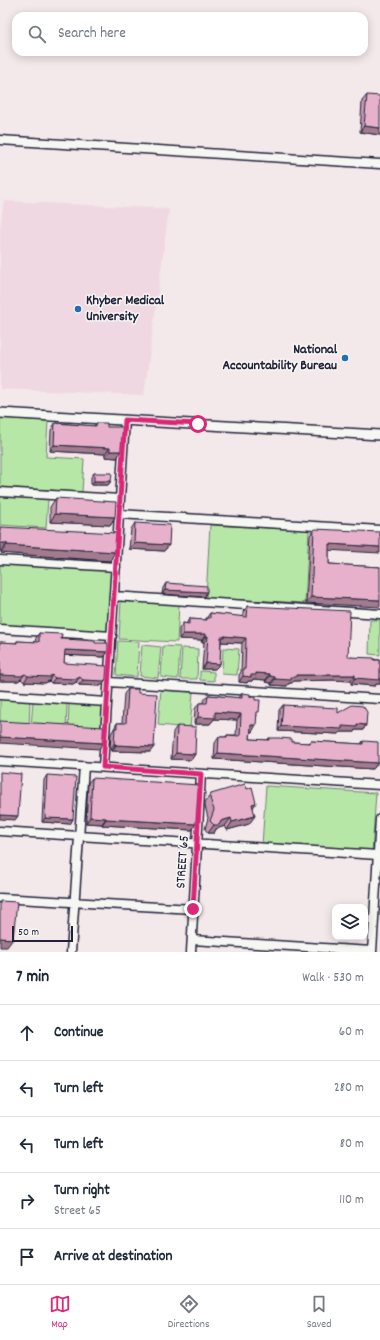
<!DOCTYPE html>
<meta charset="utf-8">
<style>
body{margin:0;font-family:Dekko,sans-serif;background:#f6f6f7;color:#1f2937}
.controls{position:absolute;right:12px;bottom:12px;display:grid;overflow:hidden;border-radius:8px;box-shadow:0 2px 10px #0003}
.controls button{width:36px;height:36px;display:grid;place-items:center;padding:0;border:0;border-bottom:1px solid #e0e1e3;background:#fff;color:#1f2937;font:20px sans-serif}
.scale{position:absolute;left:12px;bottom:10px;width:61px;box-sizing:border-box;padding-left:4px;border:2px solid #22223b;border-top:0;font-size:11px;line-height:14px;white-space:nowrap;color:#22223b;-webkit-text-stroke:3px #f6f6f2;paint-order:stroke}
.stop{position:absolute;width:12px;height:12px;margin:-9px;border:3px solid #db2777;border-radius:50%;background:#fff}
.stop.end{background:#db2777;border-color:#fff;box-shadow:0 1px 4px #0008}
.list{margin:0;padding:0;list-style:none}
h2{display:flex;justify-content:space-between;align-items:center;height:52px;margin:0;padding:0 16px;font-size:17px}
h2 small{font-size:13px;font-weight:400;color:#747a83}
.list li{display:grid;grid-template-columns:26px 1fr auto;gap:12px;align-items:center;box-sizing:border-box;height:56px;padding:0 16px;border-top:1px solid #e0e1e3}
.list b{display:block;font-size:15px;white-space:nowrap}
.list p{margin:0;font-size:13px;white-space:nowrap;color:#747a83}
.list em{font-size:13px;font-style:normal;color:#747a83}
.icon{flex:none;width:22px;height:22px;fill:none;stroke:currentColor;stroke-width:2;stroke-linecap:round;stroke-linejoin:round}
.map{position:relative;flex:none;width:380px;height:952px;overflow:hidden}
.search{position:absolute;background:#fff;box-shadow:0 2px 10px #0003;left:12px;right:12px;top:12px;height:44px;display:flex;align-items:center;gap:10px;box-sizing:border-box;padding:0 14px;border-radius:12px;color:#747a83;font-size:15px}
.sheet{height:332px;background:#fff}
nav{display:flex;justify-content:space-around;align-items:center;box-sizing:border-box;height:56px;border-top:1px solid #e0e1e3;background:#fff;font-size:11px;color:#747a83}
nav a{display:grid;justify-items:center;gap:2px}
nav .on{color:#db2777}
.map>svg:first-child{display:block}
</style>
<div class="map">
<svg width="380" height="952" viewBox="0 0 380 952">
<rect width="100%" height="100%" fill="#f3e8ea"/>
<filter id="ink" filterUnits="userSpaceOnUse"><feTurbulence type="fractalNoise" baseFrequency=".025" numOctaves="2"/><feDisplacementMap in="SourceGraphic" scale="8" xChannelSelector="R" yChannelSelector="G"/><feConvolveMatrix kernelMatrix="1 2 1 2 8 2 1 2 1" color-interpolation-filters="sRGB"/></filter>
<g filter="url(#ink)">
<path fill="#efd8e1" d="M4,201l165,8 -25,186 -144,-6v-161z"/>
<path fill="#b7e7a6" stroke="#6c8470" d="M0,418l48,3 -2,36 38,2 -2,33 -82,-5z
M0,496l48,3 -2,29 -46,-3z
M210,525l99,5 -4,73 -99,-5z
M0,564l111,7 -4,61 -107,-6z
M121,601l58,3 -2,38 -58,-3z
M370,620h10v35l-11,-1z
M118,641l21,1 -2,35 -21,-2z
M142,645l19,2 -3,31 -18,-2z
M163,646l17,1 -2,32 -17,-2z
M182,648l16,1 -1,30h-17z
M223,648l16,1 -2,26 -15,-1z
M200,671l14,1v9l-14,-1z
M161,690l32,2 -3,36 -32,-3z
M0,699l30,2 -1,26 -29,-2z
M33,701l34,2 -1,26 -35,-2z
M69,703l35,2 -2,27 -34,-2z
M266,786l110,7 -4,59 -110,-7z"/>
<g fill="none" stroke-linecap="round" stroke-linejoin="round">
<g stroke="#22223b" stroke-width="11">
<path id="minor" d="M0,140l380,24
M0,492l120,7
M119,514l261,16
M0,560l116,7
M114,596l266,18
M0,629l112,7
M109,682l271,17
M0,695l107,7
M0,761l380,24
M103,767l22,-347
M0,831l378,24
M0,898l193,11
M192,940l180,11
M71,952l13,-186
M191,952l10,-178
M372,952l8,-133"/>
</g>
<g stroke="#22223b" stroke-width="12">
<path id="tertiary" d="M0,413l380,22"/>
</g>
<use href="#minor" stroke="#f6f6f2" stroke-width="8"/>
<use href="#tertiary" stroke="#f6f6f2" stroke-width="9"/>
</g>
<path fill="#c798af" stroke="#22223b" d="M367,95l13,40 -20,-3 2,-31z
M55,423l39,3 2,-3 11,4 14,24 -4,7 -12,-1v-3l-55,-3 1,-21z
M94,473l17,8 -3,4h-17v-8z
M56,498l59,19 -5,8 -60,-3v-15z
M135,523l34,22 -5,6 -35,-2 2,-20z
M0,527l110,34 -109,-8v-2h-1z
M314,529l15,22v13l51,3 -74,36 4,-68z
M166,583l38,14 -42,-3 1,-6z
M248,606l100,51 32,3v24h-4l-1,2 -24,-2v-3l-18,-1 -39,1 -2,2h-3l-2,3 -16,-1v-2l-6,-1 1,-2 -13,-1 -1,2h-4l-1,2 -8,-1v-7l2,-3 1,-29 -21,-1 -1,22 -5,5h-13l2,-27h-3l1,-2 -23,-1v-10l4,-6 3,1 3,-5 16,1 5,-7 33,4v-5z
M39,633l26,6 30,4 13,9 -4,5 -40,-2v8l42,16 -3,5 -3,2 -21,-1 -3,-3 -3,2 -22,-1 -2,-2 -4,2 -21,-1 -3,-3 -3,2h-18v-39l16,1 1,-2 18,1 1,-4z
M128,689l10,4 12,59 -38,-1v-1l-2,-1 1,-15 6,-11h5l2,-29z
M242,693l8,4 7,18 -5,17 -1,-1 -1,8 17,1 2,-2 23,4 17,1 2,-2 50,3 2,-3 15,22 -5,6 -159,-10 1,-16 4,-6h7l1,-2h9l1,-15 -23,-1 -4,5h-16l1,-15 4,-6h4v-2l5,-6 31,3z
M283,705l55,8 28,12 -3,5h-8l-1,2h-14l-2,2 -60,-3 1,-21z
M177,726l18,28 -4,6 -20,-1 2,-27z
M47,775l26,44 -3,5 -28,-2 2,-42z
M92,778l104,46 -4,6 -90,-5v-1l-16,-1 2,-40z
M211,794l42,14 -4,16 -22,6 -2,-4 -9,3 -2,4h-6l-3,-4 3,-11 -3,-12v-4z"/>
<path fill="#a27c8e" stroke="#22223b" d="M364,126l16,2v7l-20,-3z
M54,445l56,3 -5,6 -55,-3z
M110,451h11l-4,7 -12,-1z
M94,481h17l-3,4h-17z
M55,514l60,3 -5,8 -60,-3z
M0,543h7l-6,8h-1z
M134,543l35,2 -5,6 -35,-2z
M329,544l51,3v6l-55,-3z
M7,545l108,7 -5,9 -109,-8z
M165,590l42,2 -3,5 -42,-3z
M311,597l69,3v7l-74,-4z
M183,634h23l-4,6 -23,-1z
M206,636h2l-4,6h-3z
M224,636l22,2 -4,5 -21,-1v-5z
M65,650l43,2 -4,5 -43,-2z
M206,663l14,1 -5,5h-13z
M256,673l14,1 -4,6 -13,-1 -1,2h-4l-1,2 -8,-1 4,-6z
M25,674l-4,5 -3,2h-18v-6z
M52,675l-3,6 -4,2 -21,-1 4,-6z
M296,675h59l-4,6 -18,-1 -39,1 -2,2h-3l-2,3 -16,-1 4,-6 16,-2z
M270,676l5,1 -4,6 -6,-1z
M80,677l-4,5 -3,2 -22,-1 4,-5z
M355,678h25v6h-4l-1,2 -24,-2z
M106,679l-3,5 -3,2 -21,-1 4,-5z
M215,712l26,2 -4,6 -23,-1 -4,5h-16l4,-7z
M357,724l9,1 -3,5h-8l-1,2h-14l-2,2 -60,-3 3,-5h61z
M251,725h5l-4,7 -5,-1z
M0,737l103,6 -4,6 -99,-6z
M114,744h2l-4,6 -2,-1z
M116,745l38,2 -4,5 -38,-1z
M176,753l19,1 -4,6 -20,-1z
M218,753l160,10 -5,6 -159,-10z
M256,803l-5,8 1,-7z
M0,815l18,1 -3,4 -15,-1z
M255,816l-6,8 -22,6 5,-8z
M90,817l16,1 -4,6 -16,-1z
M45,818l28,1 -3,5 -28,-2z
M231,818l-6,8 -9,3 -2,4h-6l6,-8 7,-4z
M106,819l90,5 -4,6 -90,-5z
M0,938l13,1 -6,8h-7z"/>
<path fill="#e7b1cb" stroke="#22223b" d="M367,95l13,1v32l-16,-2z
M55,423l41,3v-3h11v4h16l-2,24h-11v-3l-56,-3z
M94,473h18l-1,8h-17z
M56,498l60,4 -1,15 -60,-3z
M135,523l35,2 -1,20 -35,-2z
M0,527l117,6 -2,19 -108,-7v-2h-7z
M314,529l66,3v15l-51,-3v20l51,3v33l-69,-3z
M166,583l41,3v6l-42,-2z
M248,606l102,5 -2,46 26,1v2h6v18l-1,2 -24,-2v-3h-59v2h-5v3l-16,-1v-2l-5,-1v-2l-14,-1v2h-5v2l-8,-1v-7h2l1,-31 -22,-2v1h-3l-1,27 -14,-1 2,-27h-2v-2h-23v-11l6,1v-5l18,1v-2h3v-5l37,4z
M39,633l23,1 -1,5h4l30,2v2h13v9l-43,-2 -1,13 43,3 -1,13 -2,2 -21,-1 -3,-3 -4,2 -21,-1 -3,-3 -3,2 -21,-1 -3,-2 -4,2 -21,-1v-33l17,1v-2l22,1z
M128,689h10v4l19,1 -3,53 -38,-2v-1h-2l1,-16h2v-5h9z
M242,693l8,1v3h5v3h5l-1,12h-2l-1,13h-5l-1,14 19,1v-2h10l13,1v3l18,1 1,-2 52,3v-3l15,1v21l-160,-10 1,-16h8v-2l13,1 1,-22 -26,-2v6l-17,-1 1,-14h8l1,-8 34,3z
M283,705l55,3v5l14,-8 11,1 4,6 -1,13 -9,-1v3l-15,-1v3l-61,-3z
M0,721l104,6 -1,16 -103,-6z
M177,726l19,1 -1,27 -19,-1z
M0,772l21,2 -3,42 -18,-1z
M47,775l29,2 -3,42 -28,-1z
M92,778l107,7 -3,39 -90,-5v-1l-16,-1z
M245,784l2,5 5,-2 4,16 -4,1 3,12 -23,6 -1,-4 -10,3 -2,4h-5l-4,-4 4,-11 -4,-12 1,-4z
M0,901l17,1 -4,37 -13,-1z"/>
</g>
<g fill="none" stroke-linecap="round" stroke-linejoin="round" filter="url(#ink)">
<path stroke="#db2777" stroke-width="5" d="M193,909l8,-135 -98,-7 22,-347 73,4"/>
</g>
<g fill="#1f6fb2" stroke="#f6f6f2" stroke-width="1.5">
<circle cx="78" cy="309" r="4"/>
<circle cx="345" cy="358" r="4"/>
</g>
<g text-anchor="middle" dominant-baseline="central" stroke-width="3" stroke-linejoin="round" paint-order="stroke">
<g font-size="14" font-weight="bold" fill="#22223b" stroke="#f6f6f2" text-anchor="start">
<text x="86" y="301">Khyber Medical<tspan x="86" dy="16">University</tspan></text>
<text x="337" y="350" text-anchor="end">National<tspan x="337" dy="16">Accountability Bureau</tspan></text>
</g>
<g font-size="14" fill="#22223b" stroke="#f6f6f2">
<text transform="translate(183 862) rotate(-86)">STREET 65</text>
</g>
</g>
</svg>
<div class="controls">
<button><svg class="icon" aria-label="layers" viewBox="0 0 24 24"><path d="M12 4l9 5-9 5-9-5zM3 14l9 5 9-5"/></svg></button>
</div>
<div class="scale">50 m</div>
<div class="stop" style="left:198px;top:424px"></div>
<div class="stop end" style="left:193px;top:909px"></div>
<div class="search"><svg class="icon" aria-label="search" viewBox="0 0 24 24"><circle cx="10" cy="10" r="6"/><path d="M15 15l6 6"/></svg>Search here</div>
</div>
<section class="sheet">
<h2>7 min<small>Walk · 530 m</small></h2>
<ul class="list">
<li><svg class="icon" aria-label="ahead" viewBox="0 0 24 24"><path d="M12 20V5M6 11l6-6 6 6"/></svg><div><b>Continue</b></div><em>60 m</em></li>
<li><svg class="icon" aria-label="left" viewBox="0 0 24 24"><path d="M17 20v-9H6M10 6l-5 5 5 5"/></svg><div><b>Turn left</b></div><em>280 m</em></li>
<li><svg class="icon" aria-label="left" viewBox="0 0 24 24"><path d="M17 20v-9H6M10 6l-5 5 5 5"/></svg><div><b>Turn left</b></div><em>80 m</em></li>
<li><svg class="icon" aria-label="right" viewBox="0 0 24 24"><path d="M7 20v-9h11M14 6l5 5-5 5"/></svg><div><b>Turn right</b><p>Street 65</p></div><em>110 m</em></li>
<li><svg class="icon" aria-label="arrive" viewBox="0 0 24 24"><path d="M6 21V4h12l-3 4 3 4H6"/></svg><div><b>Arrive at destination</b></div></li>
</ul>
</section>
<nav>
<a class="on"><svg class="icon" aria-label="map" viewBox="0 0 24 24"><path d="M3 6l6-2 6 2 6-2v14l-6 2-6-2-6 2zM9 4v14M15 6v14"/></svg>Map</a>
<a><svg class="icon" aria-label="directions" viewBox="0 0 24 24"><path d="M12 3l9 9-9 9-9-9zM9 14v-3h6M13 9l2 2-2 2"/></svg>Directions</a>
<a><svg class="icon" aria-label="saved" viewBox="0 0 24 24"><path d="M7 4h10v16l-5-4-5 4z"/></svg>Saved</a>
</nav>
